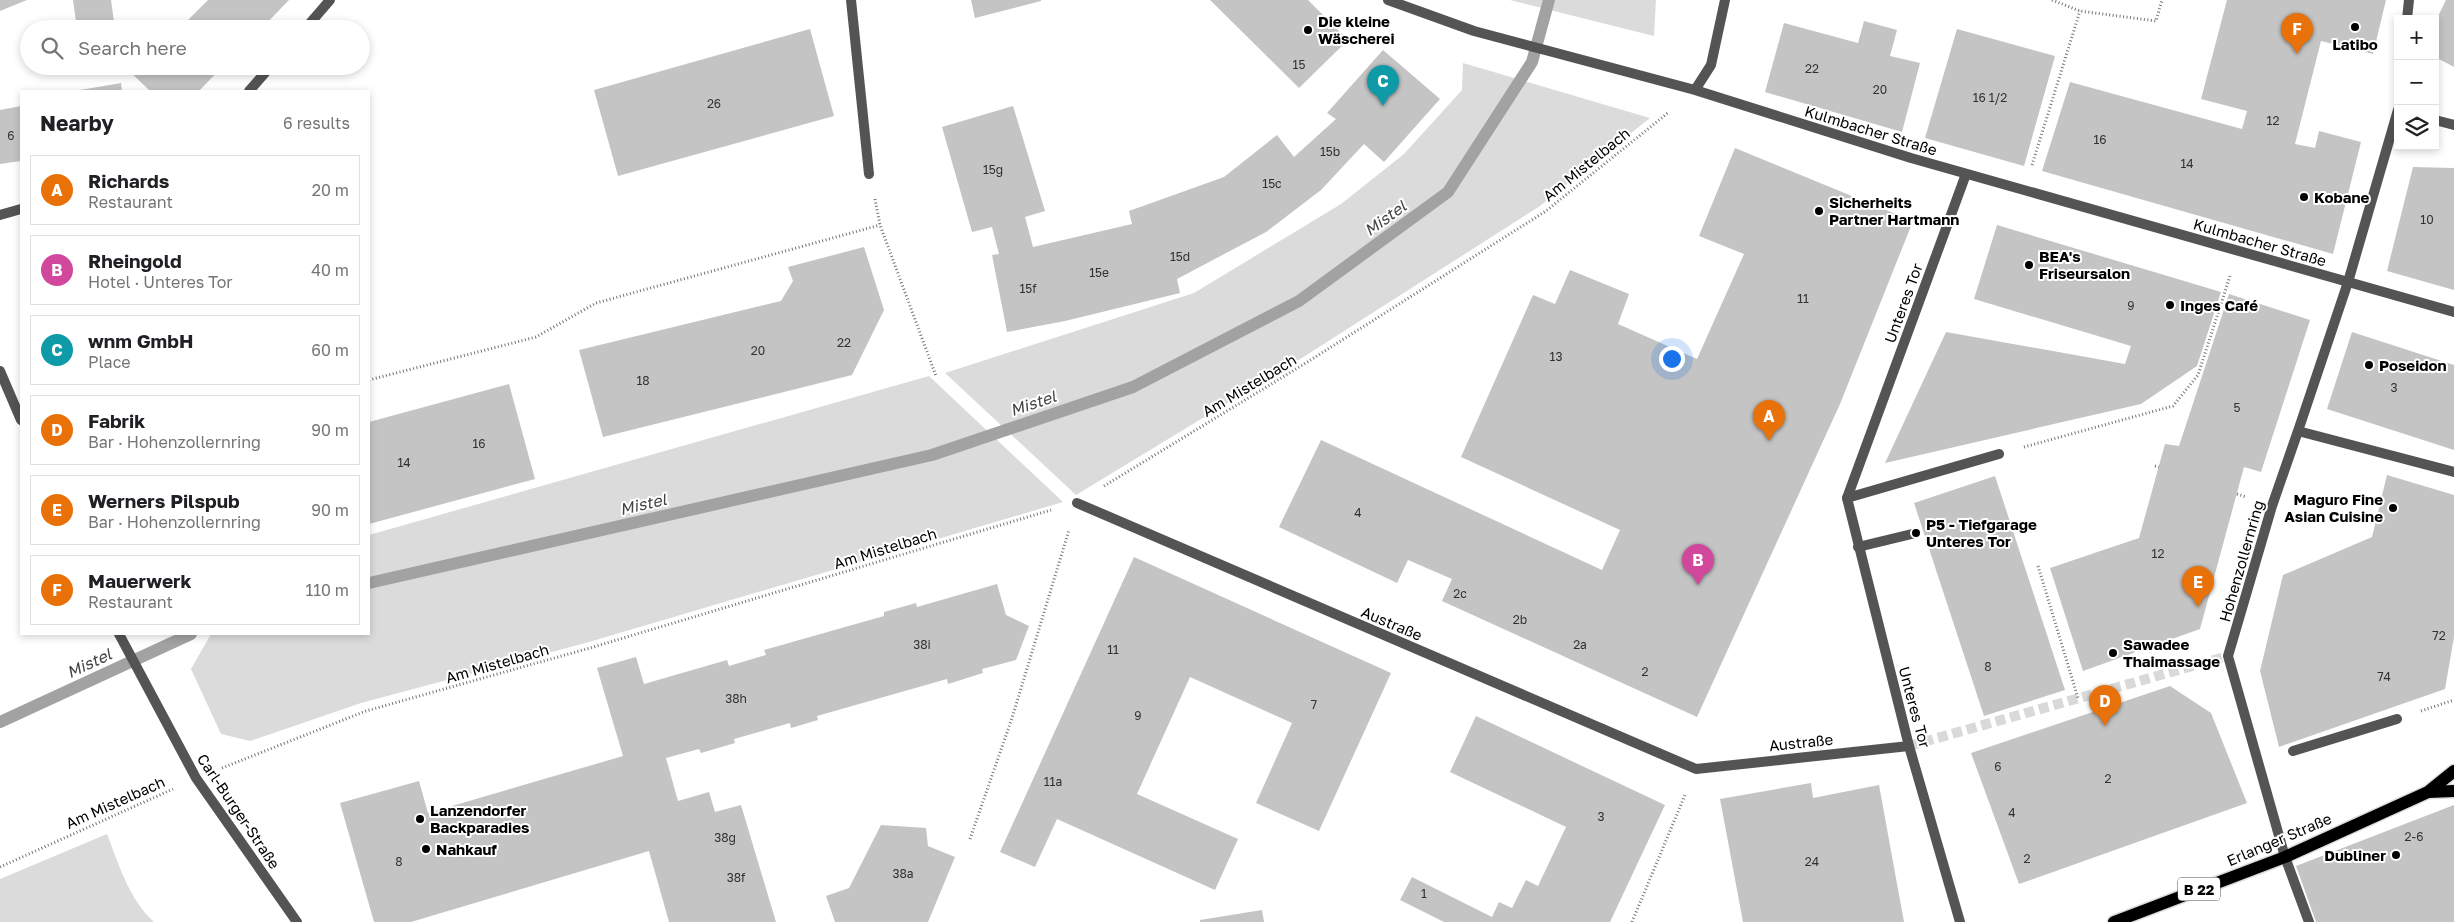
<!DOCTYPE html>
<meta charset="utf-8">
<style>
body{margin:0;font-family:"Golos Text",sans-serif;background:#f2f2f2;color:#202124}
.controls{position:absolute;right:15px;top:15px;display:grid;overflow:hidden;border-radius:0px;box-shadow:0 2px 8px #0003}
.controls button{width:45px;height:45px;display:grid;place-items:center;padding:0;border:0;border-bottom:1px solid #e0e0e0;background:#fff;color:#202124;font:25px sans-serif}
.you{position:absolute;left:1671px;top:358px;width:18px;height:18px;margin:-12px;border:4px solid #fff;border-radius:50%;background:#1a73e8;box-shadow:0 0 0 8px #1a73e833}
.badge{display:grid;place-items:center;width:32px;height:32px;border-radius:50%;background:#ea580c;color:#fff;font-size:16px;font-weight:700}
.pin{position:absolute;translate:-50% -41px;filter:drop-shadow(0 1px 2px #0008)}
.pin::after{content:'';position:absolute;top:26px;width:18px;height:15px;background:inherit;clip-path:polygon(0 0,100% 0,50% 100%)}
.list{margin:0;padding:0;list-style:none}
h2{display:flex;justify-content:space-between;align-items:center;height:65px;margin:0;padding:0 20px;font-size:21px}
h2 small{font-size:16px;font-weight:400;color:#757577}
.list li{display:grid;grid-template-columns:32px 1fr auto;gap:15px;align-items:center;box-sizing:border-box;height:70px;margin:0 10px 10px;padding:0 10px;border:1px solid #e0e0e0;border-radius:0px}
.list b{display:block;font-size:19px;white-space:nowrap}
.list p{margin:0;font-size:16px;white-space:nowrap;color:#757577}
.list em{font-size:16px;font-style:normal;color:#757577}
.icon{flex:none;width:28px;height:28px;fill:none;stroke:currentColor;stroke-width:2;stroke-linecap:round;stroke-linejoin:round}
.map{position:relative;flex:none;width:2454px;height:922px;overflow:hidden}
.search{position:absolute;background:#fff;box-shadow:0 2px 8px #0003;left:20px;top:20px;width:350px;height:55px;display:flex;align-items:center;gap:12px;box-sizing:border-box;padding:0 18px;border-radius:28px;color:#757577;font-size:19px}
.panel{position:absolute;background:#fff;box-shadow:0 2px 8px #0003;left:20px;top:90px;width:350px;height:545px;border-radius:0px}
.map>svg:first-child{display:block}
</style>
<div class="map">
<svg width="2454" height="922" viewBox="0 0 2454 922">
<rect width="100%" height="100%" fill="#fff"/>
<path fill="#dbdbdb" d="M1510,0h146l-2,36z
M1463,63l187,55 -110,88 -235,150 -229,139 -131,-122 249,-80 147,-89 63,-50 58,-64z
M929,376l134,126 -474,140 -228,61 -111,38 -29,-7 -30,-65 20,-35h158v-99z
M107,834c12,31 22,65 47,88h-154v-43z"/>
<g fill="none" stroke-linecap="round" stroke-linejoin="round">
<path stroke="#a2a2a2" stroke-width="12" d="M369,583l563,-128 201,-68 166,-86 149,-109 84,-130 17,-62
M0,722l191,-88"/>
</g>
<path fill="#c4c4c4" d="M0,0h27l-27,11z
M73,0h38l4,29h-38z
M208,0h81l-28,29h-82z
M971,0h70v1l-66,17z
M1210,0h98l40,40 -49,48z
M2227,0h159l-13,54 -52,-13 -26,103 20,4 4,-17 42,11 -28,112 -291,-83 28,-89 172,47 5,-18 -46,-12z
M2446,0h8v67l-19,-10v-35z
M1864,21l33,9 -7,26 30,7 -18,69 -137,-40 19,-69 74,20z
M810,29l24,87 -216,60 -24,-86z
M1957,29l98,27 -31,110 -99,-28z
M1383,50l57,49 -56,63 -20,-18 -43,46 -55,42 -89,47 3,14 -115,28 -58,11 -15,-77 7,-1 -7,-27 -20,5 -30,-105 71,-21 32,105 -20,6 8,30 99,-23 -3,-13 95,-34 53,-42 17,22 42,-38 -9,-6z
M124,66h99l-24,25h-49z
M121,83l1,8h-42v-1z
M21,106v55l-21,3v-54z
M1735,148l178,73 -73,183 -143,313 -255,-116 10,-22 -44,-19 -11,23 -118,-56 42,-87 281,130 18,-40 -159,-73 72,-162 22,9 15,-34 59,24 -11,30 79,35 47,-105 -45,-18z
M2413,167l41,1v122l-67,-19z
M1997,225l224,67 -24,74 -56,38 -256,59 61,-131 179,32 6,-18 -157,-47z
M864,247l20,63 -32,65 -249,62 -24,-87 202,-49 12,-20 -5,-14z
M2229,294l81,26 -49,152 -17,-5 -44,162 -117,42 -33,-103 89,-30 26,-94 14,2z
M2352,332l102,33v85l-127,-41z
M509,384l26,95 -166,45v-102z
M2387,475l67,20v142l-9,52 -166,58 -19,-76 23,-96 89,-38z
M1995,476l70,214 -81,26 -70,-213z
M1134,557l257,116 -72,158 -63,-28 36,-80 -102,-46 -53,117 101,45 -23,51 -158,-71 -22,48 -35,-15z
M997,584l9,31 23,11 -13,34 -34,9 1,4 -35,11 -1,-5 -130,37 1,4 -27,8 -1,-5 -56,16 1,4 -34,10 -2,-4 -33,9 12,43 31,-9 6,20 26,-7 35,117h-107l-20,-71 -238,71h-37l-34,-119 79,-22 9,32 195,-57 -26,-88 39,-11 8,27 83,-24 2,6 37,-11 -2,-5 120,-34v-4l32,-9 1,4z
M2170,686l41,27 36,90 -228,81 -48,-131z
M1476,716l189,89 -55,117h-166l-44,-22 12,-23 80,40 7,-15 13,6 14,-28 12,6 28,-59 -116,-55z
M1811,783l2,15 66,-13 25,137h-161l-23,-123z
M2454,805v117h-138l-20,-56z
M881,825l45,3 2,18 27,11 -27,65h-93l-9,-26 23,-8z
M1262,910l2,12h-64v-2z"/>
<g fill="none" stroke-linecap="round" stroke-linejoin="round">
<path stroke="#d9d9d9" stroke-width="10" stroke-dasharray="10 5" stroke-linecap="butt" d="M1909,746l319,-90"/>
<g stroke="#dbdbdb" stroke-width="15">
<path id="primary" d="M2428,792l26,-1
M2114,922l171,-65 143,-65 26,-21"/>
</g>
<path stroke="#767676" stroke-width="3" stroke-dasharray="1 2.5" stroke-linecap="butt" d="M2052,0l28,11 76,10 6,-21
M2032,165l48,-154
M875,199l5,26 56,151
M369,380l167,-43 60,-34 284,-78
M2024,447l149,-41 25,-31 32,-99
M2155,466l4,1
M1104,486l205,-125 237,-150 123,-99
M2237,494l9,3
M2038,566l40,132
M2421,711l33,-11
M222,768l144,-57 224,-63 461,-138
M970,839l42,-121 57,-188
M0,867l173,-78
M1632,922l53,-127"/>
<path stroke="#545454" stroke-width="10" d="M851,0l18,174
M1858,547l58,-14"/>
<path stroke="#545454" stroke-width="10" d="M2407,19l2,-19
M2435,120l19,5
M2298,431l50,-149 50,-172
M1847,498l152,-44
M2293,751l104,-32
M2285,857l-57,-201 44,-150 26,-75 156,41"/>
<path stroke="#545454" stroke-width="10" d="M1388,0l86,31 221,59 216,68 543,154
M305,29l25,-29
M1695,90l16,-25 14,-65
M249,91l22,-25
M0,215l21,-6
M0,371l21,49
M1077,503l619,266 213,-23
M119,634l77,144 101,144
M2285,857l24,65
M1960,922l-51,-176 -62,-248 119,-324"/>
<use href="#primary" stroke="#000" stroke-width="12"/>
</g>
<g fill="#000" stroke="#fff" stroke-width="2">
<circle cx="2355" cy="27" r="5"/>
<circle cx="1308" cy="30" r="5"/>
<circle cx="2304" cy="197" r="5"/>
<circle cx="1819" cy="211" r="5"/>
<circle cx="2029" cy="265" r="5"/>
<circle cx="2170" cy="305" r="5"/>
<circle cx="2369" cy="365" r="5"/>
<circle cx="2393" cy="508" r="5"/>
<circle cx="1916" cy="533" r="5"/>
<circle cx="2113" cy="653" r="5"/>
<circle cx="420" cy="819" r="5"/>
<circle cx="426" cy="849" r="5"/>
<circle cx="2396" cy="855" r="5"/>
</g>
<g text-anchor="middle" dominant-baseline="central" stroke-width="4" stroke-linejoin="round" paint-order="stroke">
<g font-size="12" fill="#313131">
<text x="1299" y="64">15</text>
<text x="1812" y="68">22</text>
<text x="1880" y="89">20</text>
<text x="1990" y="97">16 1/2</text>
<text x="714" y="103">26</text>
<text x="2273" y="120">12</text>
<text x="11" y="135">6</text>
<text x="2100" y="139">16</text>
<text x="1330" y="151">15b</text>
<text x="2187" y="163">14</text>
<text x="993" y="169">15g</text>
<text x="1272" y="183">15c</text>
<text x="2427" y="219">10</text>
<text x="1180" y="256">15d</text>
<text x="1099" y="272">15e</text>
<text x="1028" y="288">15f</text>
<text x="1803" y="298">11</text>
<text x="2131" y="305">9</text>
<text x="844" y="342">22</text>
<text x="758" y="350">20</text>
<text x="1556" y="356">13</text>
<text x="643" y="380">18</text>
<text x="2394" y="387">3</text>
<text x="2237" y="407">5</text>
<text x="479" y="443">16</text>
<text x="404" y="462">14</text>
<text x="1358" y="512">4</text>
<text x="2158" y="553">12</text>
<text x="1460" y="593">2c</text>
<text x="1520" y="619">2b</text>
<text x="2439" y="635">72</text>
<text x="922" y="644">38i</text>
<text x="1580" y="644">2a</text>
<text x="1113" y="649">11</text>
<text x="1988" y="666">8</text>
<text x="1645" y="671">2</text>
<text x="2384" y="676">74</text>
<text x="736" y="698">38h</text>
<text x="1314" y="704">7</text>
<text x="1138" y="715">9</text>
<text x="1998" y="766">6</text>
<text x="2108" y="778">2</text>
<text x="1053" y="781">11a</text>
<text x="2012" y="812">4</text>
<text x="1601" y="816">3</text>
<text x="2414" y="836">2-6</text>
<text x="725" y="837">38g</text>
<text x="2027" y="858">2</text>
<text x="399" y="861">8</text>
<text x="1812" y="861">24</text>
<text x="903" y="873">38a</text>
<text x="736" y="877">38f</text>
<text x="1424" y="893">1</text>
</g>
<rect fill="#fff" stroke="#4c4c4c" stroke-width="1" x="2178" y="877.5" width="42" height="23" rx="4"/>
<g font-size="14" font-weight="bold" fill="#000">
<text x="2199" y="889">B 22</text>
</g>
<g font-size="15" font-weight="bold" fill="#000" stroke="#fff" text-anchor="start">
<text x="1318" y="21">Die kleine<tspan x="1318" dy="17">Wäscherei</tspan></text>
<text x="2355" y="44" text-anchor="middle">Latibo</text>
<text x="2314" y="197">Kobane</text>
<text x="1829" y="202">Sicherheits<tspan x="1829" dy="17">Partner Hartmann</tspan></text>
<text x="2039" y="256">BEA's<tspan x="2039" dy="17">Friseursalon</tspan></text>
<text x="2180" y="305">Inges Café</text>
<text x="2379" y="365">Poseidon</text>
<text x="2383" y="499" text-anchor="end">Maguro Fine<tspan x="2383" dy="17">Asian Cuisine</tspan></text>
<text x="1926" y="524">P5 - Tiefgarage<tspan x="1926" dy="17">Unteres Tor</tspan></text>
<text x="2123" y="644">Sawadee<tspan x="2123" dy="17">Thaimassage</tspan></text>
<text x="430" y="810">Lanzendorfer<tspan x="430" dy="17">Backparadies</tspan></text>
<text x="436" y="849">Nahkauf</text>
<text x="2386" y="855" text-anchor="end">Dubliner</text>
</g>
<g font-size="15" fill="#000" stroke="#fff">
<text transform="translate(1871 130) rotate(17)">Kulmbacher Straße</text>
<text transform="translate(1586 164) rotate(-39)">Am Mistelbach</text>
<text transform="translate(2260 242) rotate(16)">Kulmbacher Straße</text>
<text transform="translate(1903 303) rotate(-70)">Unteres Tor</text>
<text transform="translate(1249 385) rotate(-31)">Am Mistelbach</text>
<text transform="translate(885 548) rotate(-17)">Am Mistelbach</text>
<text transform="translate(2241 561) rotate(-74)">Hohenzollernring</text>
<text transform="translate(1392 623) rotate(23)">Austraße</text>
<text transform="translate(497 663) rotate(-16)">Am Mistelbach</text>
<text transform="translate(1915 707) rotate(75)">Unteres Tor</text>
<text transform="translate(1801 742) rotate(-6)">Austraße</text>
<text transform="translate(115 802) rotate(-24)">Am Mistelbach</text>
<text transform="translate(239 811) rotate(56)">Carl-Burger-Straße</text>
<text transform="translate(2279 839) rotate(-23)">Erlanger Straße</text>
</g>
<g font-size="16" font-style="italic" fill="#434343" stroke="#fff">
<text transform="translate(1385 218) rotate(-36)">Mistel</text>
<text transform="translate(1033 403) rotate(-19)">Mistel</text>
<text transform="translate(643 504) rotate(-13)">Mistel</text>
<text transform="translate(89 663) rotate(-25)">Mistel</text>
</g>
</g>
</svg>
<div class="controls">
<button>+</button>
<button>−</button>
<button><svg class="icon" aria-label="layers" viewBox="0 0 24 24"><path d="M12 4l9 5-9 5-9-5zM3 14l9 5 9-5"/></svg></button>
</div>
<div class="you"></div>
<div class="pin badge" style="left:1769px;top:441px;background:#e8710a">A</div>
<div class="pin badge" style="left:1698px;top:585px;background:#d1479c">B</div>
<div class="pin badge" style="left:1383px;top:106px;background:#0f9aa8">C</div>
<div class="pin badge" style="left:2105px;top:726px;background:#e8710a">D</div>
<div class="pin badge" style="left:2198px;top:607px;background:#e8710a">E</div>
<div class="pin badge" style="left:2297px;top:54px;background:#e8710a">F</div>
<div class="search"><svg class="icon" aria-label="search" viewBox="0 0 24 24"><circle cx="10" cy="10" r="6"/><path d="M15 15l6 6"/></svg>Search here</div>
<section class="panel">
<h2>Nearby<small>6 results</small></h2>
<ul class="list">
<li><span class="badge" style="background:#e8710a">A</span><div><b>Richards</b><p>Restaurant</p></div><em>20 m</em></li>
<li><span class="badge" style="background:#d1479c">B</span><div><b>Rheingold</b><p>Hotel · Unteres Tor</p></div><em>40 m</em></li>
<li><span class="badge" style="background:#0f9aa8">C</span><div><b>wnm GmbH</b><p>Place</p></div><em>60 m</em></li>
<li><span class="badge" style="background:#e8710a">D</span><div><b>Fabrik</b><p>Bar · Hohenzollernring</p></div><em>90 m</em></li>
<li><span class="badge" style="background:#e8710a">E</span><div><b>Werners Pilspub</b><p>Bar · Hohenzollernring</p></div><em>90 m</em></li>
<li><span class="badge" style="background:#e8710a">F</span><div><b>Mauerwerk</b><p>Restaurant</p></div><em>110 m</em></li>
</ul>
</section>
</div>
